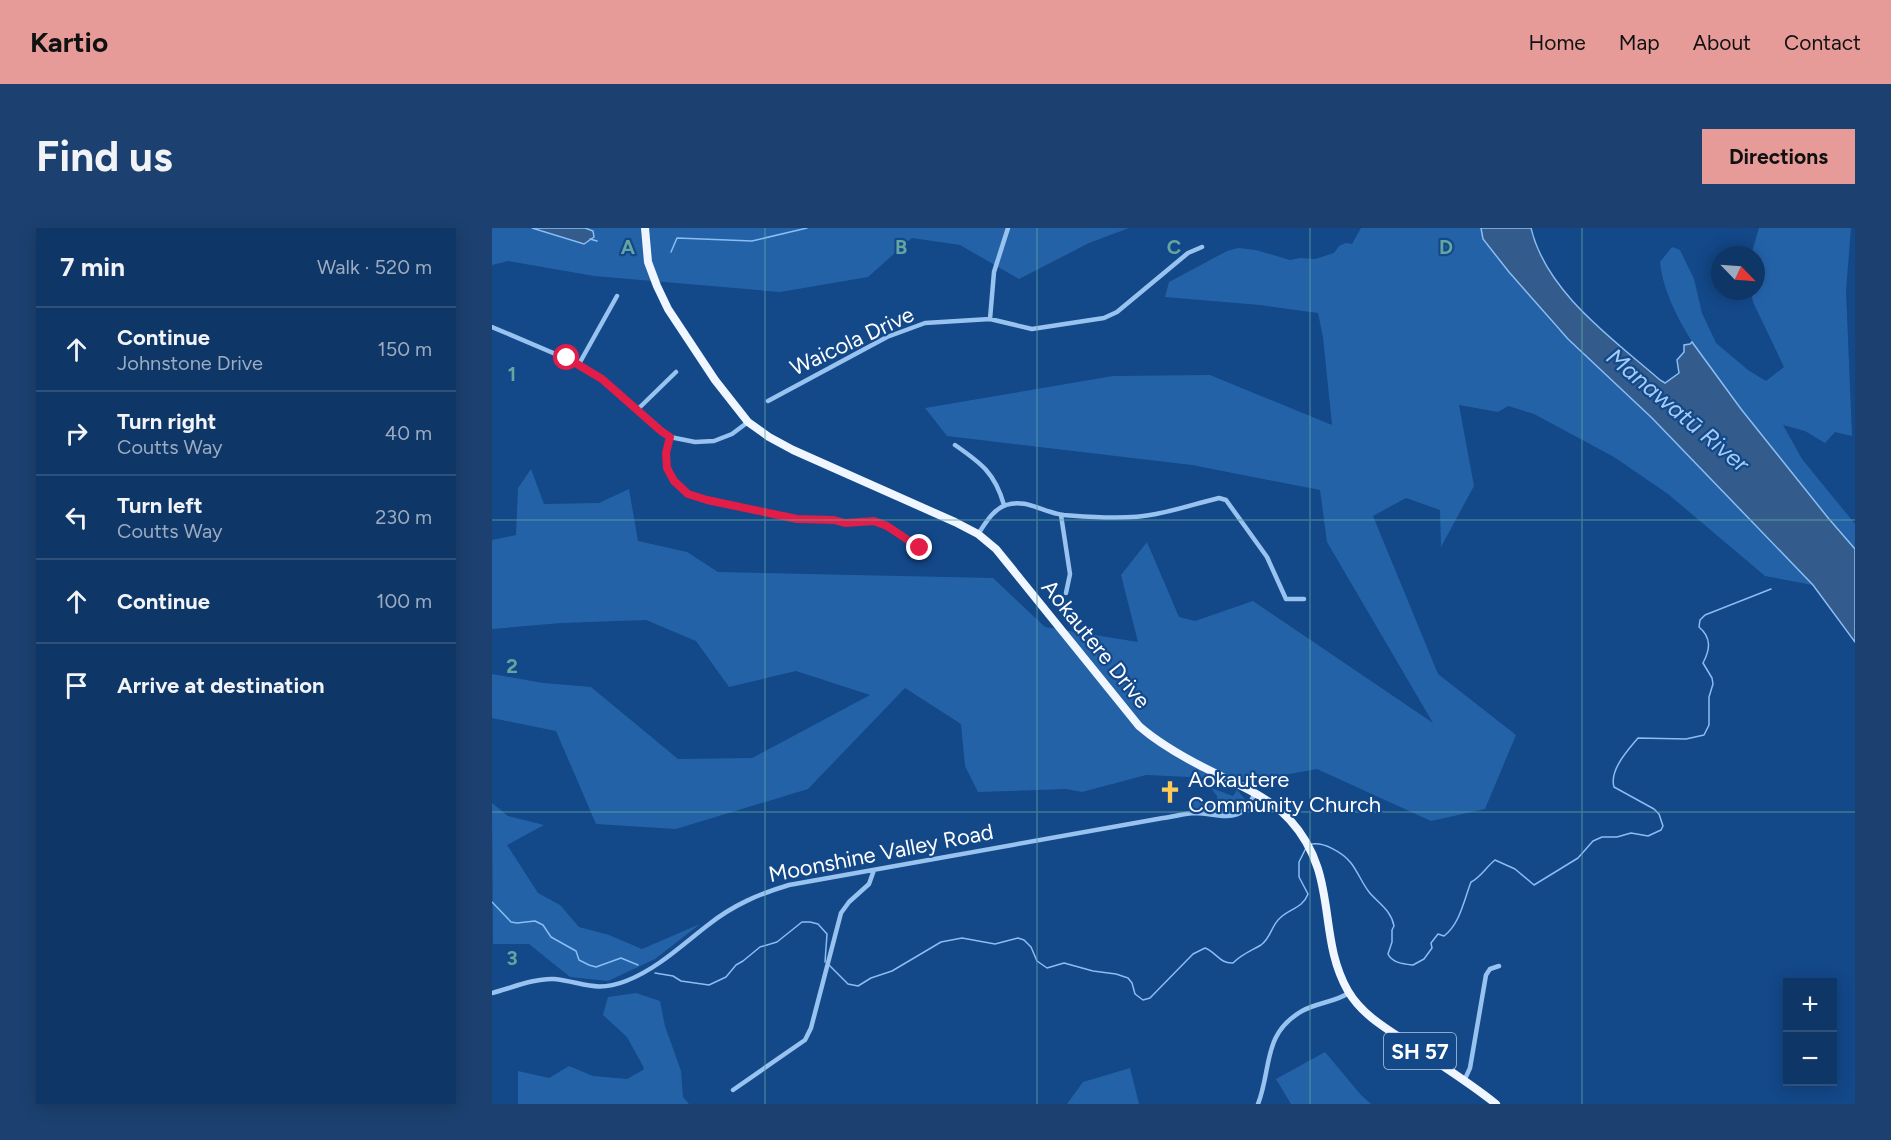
<!DOCTYPE html>
<meta charset="utf-8">
<style>
body{margin:0;font-family:Figtree,sans-serif;background:#1c4170;color:#f1f3f6}
.controls{position:absolute;right:18px;bottom:18px;display:grid;overflow:hidden;border-radius:0px;box-shadow:0 3px 15px #0003}
.controls button{width:54px;height:54px;display:grid;place-items:center;padding:0;border:0;border-bottom:2px solid #2e507b;background:#0e3667;color:#f1f3f6;font:30px sans-serif}
.compass{position:absolute;left:1219px;top:18px;width:54px;height:54px;border-radius:50%;background:#0e3667;box-shadow:0 3px 15px #0003;rotate:115deg}
.stop{position:absolute;width:18px;height:18px;margin:-14px;border:4px solid #e11d48;border-radius:50%;background:#fff}
.stop.end{background:#e11d48;border-color:#fff;box-shadow:0 2px 6px #0008}
.list{margin:0;padding:0;list-style:none}
h2{display:flex;justify-content:space-between;align-items:center;height:78px;margin:0;padding:0 24px;font-size:26px}
h2 small{font-size:20px;font-weight:400;color:#9babc0}
.list li{display:grid;grid-template-columns:39px 1fr auto;gap:18px;align-items:center;box-sizing:border-box;height:84px;padding:0 24px;border-top:2px solid #2e507b}
.list b{display:block;font-size:22px;white-space:nowrap}
.list p{margin:0;font-size:20px;white-space:nowrap;color:#9babc0}
.list em{font-size:20px;font-style:normal;color:#9babc0}
.icon{flex:none;width:33px;height:33px;fill:none;stroke:currentColor;stroke-width:2;stroke-linecap:round;stroke-linejoin:round}
.map{position:relative;flex:none;width:1363px;height:876px;overflow:hidden;border-radius:0px}
header{display:flex;align-items:center;gap:36px;box-sizing:border-box;height:84px;padding:0 30px;background:#e69b98;color:#111}
header strong{font-size:28px}
nav{display:flex;gap:33px;margin-inline-start:auto;font-size:21px}
.intro{display:flex;align-items:center;justify-content:space-between;box-sizing:border-box;height:144px;padding:0 36px}
h1{margin:0;font-size:42px}
.button{padding:15px 27px;border-radius:0px;background:#e69b98;color:#111;font-size:21px;font-weight:700}
main{display:flex;gap:36px;padding:0 36px}
aside{flex:1;background:#0e3667;border-radius:0px;box-shadow:0 3px 15px #0003}
.map>svg:first-child{display:block}
</style>
<header>
<strong>Kartio</strong>
<nav><a>Home</a><a>Map</a><a>About</a><a>Contact</a></nav>
</header>
<div class="intro"><h1>Find us</h1><a class="button">Directions</a></div>
<main>
<aside>
<h2>7 min<small>Walk · 520 m</small></h2>
<ul class="list">
<li><svg class="icon" aria-label="ahead" viewBox="0 0 24 24"><path d="M12 20V5M6 11l6-6 6 6"/></svg><div><b>Continue</b><p>Johnstone Drive</p></div><em>150 m</em></li>
<li><svg class="icon" aria-label="right" viewBox="0 0 24 24"><path d="M7 20v-9h11M14 6l5 5-5 5"/></svg><div><b>Turn right</b><p>Coutts Way</p></div><em>40 m</em></li>
<li><svg class="icon" aria-label="left" viewBox="0 0 24 24"><path d="M17 20v-9H6M10 6l-5 5 5 5"/></svg><div><b>Turn left</b><p>Coutts Way</p></div><em>230 m</em></li>
<li><svg class="icon" aria-label="ahead" viewBox="0 0 24 24"><path d="M12 20V5M6 11l6-6 6 6"/></svg><div><b>Continue</b></div><em>100 m</em></li>
<li><svg class="icon" aria-label="arrive" viewBox="0 0 24 24"><path d="M6 21V4h12l-3 4 3 4H6"/></svg><div><b>Arrive at destination</b></div></li>
</ul>
</aside>
<div class="map">
<svg width="1363" height="876" viewBox="0 0 1363 876">
<rect width="100%" height="100%" fill="#134889"/>
<path fill="#2462a8" d="M0,0h637l-40,15 -70,36 -59,-34 -48,-7 -44,39 -88,15 -186,-16 -86,-15 -16,4z
M869,0h120l2,12 73,87 96,91 161,167 -48,-9 -97,-82 -54,-37 -80,-43 -26,-8 -10,6 -39,-7 15,81 -33,61 -1,-37 -34,-12 -33,18 65,158 78,61 -31,74 -54,12 -114,-52 -60,11 -111,-5 -64,17 -16,-3 -88,3 -13,-26 -4,-42 -56,-36 -97,101 -132,40 -80,-5 -40,-93 -64,-13v-44l51,9 48,4 87,72 74,-1 118,-63 -74,-24 -67,16 -33,-46 -50,-21 -85,3 -69,6v-89l24,-5 2,-47 13,-19 13,35 55,-1 30,-14 9,52 49,11 31,20 275,6 52,49 93,15 -17,-67 26,-33 32,75 16,4 58,-20 180,122 -106,-181 -7,-52 -128,-25 -245,-29 -22,-28 188,-32 97,-1 122,50 -9,-88 -5,-24 -58,-8 -95,-8 4,-15 58,-31 11,-3 18,2 34,10 10,-2 15,1 19,-6 5,-7 7,-3 6,1z
M1267,0h92l-5,63 6,145 -17,-4 -10,11 -20,-12 -22,-6 19,34 53,65v25c-31,-35 -60,-72 -89,-109 -37,-47 -100,-118 -106,-178l12,-15 8,3 14,29 8,34 14,30 32,27 18,11 18,-14 -31,-65 -2,-11h5v-36h-5z
M719,560l22,8 4,-6 8,9v5l-8,8 -6,2 -33,-3 -5,-4 -1,-7 25,1v-5z
M0,575l16,13 36,9 -37,20 31,48 22,12 19,22 30,8 33,14 58,-25 -45,35 -47,22 -38,-4 -41,-33h-36z
M144,765l24,8 5,25 16,45 2,26 6,7h-171v-33l31,7 20,-12 24,10 34,3 16,-9 1,-2 -17,-31 -24,-22 5,-18z
M833,824l36,43 10,9h-80l-15,-25z
M638,840l9,36h-72l16,-22z"/>
<path fill="#335b8b" stroke="#8abdf3" stroke-width="1.5" d="M40,0h53l8,3 1,6 -10,7z
M989,0h50c15,64 82,111 129,152l5,3 14,-10 -2,-13 7,-8v-7l6,-1 2,-2 49,67 88,110 26,30v93l-42,-57 -161,-167 -84,-79 -59,-67 -26,-33z"/>
<g fill="none" stroke-linecap="round" stroke-linejoin="round">
<path stroke="#8abdf3" stroke-width="1.5" d="M98,11l7,2
M179,24l6,-14 75,3 55,-13
M817,617c13,-5 34,8 42,18 7,9 11,20 18,29 10,12 22,18 25,34l-2,4v12l-4,12c4,9 16,10 25,11l11,-6 8,-11 -1,-5 7,-9 6,2c16,-12 20,-36 27,-54 10,-5 15,-15 24,-22l20,9 19,16 44,-27 15,-17 9,-4h15l14,-4 17,3 13,-6 2,-4 -4,-12 -5,-5 -40,-22c-5,-17 14,-37 24,-49l48,1 18,-4 5,-10v-28l4,-13 -1,-6 -9,-15c7,-13 9,-25 -4,-36l1,-7 5,-5 66,-26
M0,674l19,20 6,1 18,-2 8,4 8,12 25,14 3,9 10,5 7,2 25,-9 17,7
M337,737l19,19 10,2 13,-8 21,-7 49,-29 21,-4 33,6 23,-6 6,2 7,7 6,14 10,7 17,-5 29,8 23,3 12,4 4,5 3,11 8,6 7,-2 43,-44 12,-6c11,4 15,16 28,15 9,-9 18,-12 28,-18 10,-7 10,-19 19,-27 9,-9 23,-10 28,-24l-9,-17v-15l7,-14
M163,745l18,3 8,5 28,4 17,-8 10,-12 7,-4 17,-14 17,-5 25,-20h8l8,2 9,10 -2,28"/>
<path stroke="#98c2f0" stroke-width="4.5" d="M498,91l4,-47 14,-44
M0,99l87,37 23,15 68,58 25,5 19,-1 18,-7 16,-12
M87,136l38,-68
M276,173l119,-64 38,-14 65,-4 42,10 72,-11 13,-6 71,-59 14,-6
M145,182l39,-38
M178,209l-4,16 1,15 7,13 14,13 19,6 90,19 37,2 11,2 29,-2 13,5 39,26
M463,217c26,18 40,28 49,60
M569,287l9,59 -4,19
M486,306c7,-10 15,-25 28,-29 20,-7 38,8 58,10 29,2 63,5 92,-1 21,-4 42,-11 63,-16l7,2 41,57 19,42h18
M0,765c19,-5 43,-15 62,-14 29,3 41,14 72,2 31,-12 56,-36 82,-56 25,-20 51,-31 81,-40l374,-67c10,-1 22,-5 32,-5 29,1 46,13 60,-20
M972,853l6,-13 16,-93 4,-6 9,-3
M241,862l72,-50 6,-12 30,-115 8,-11 20,-18 5,-14
M766,876c14,-36 4,-70 44,-93 14,-8 33,-9 47,-18"/>
<path stroke="#f0f6ff" stroke-width="8" d="M153,0l3,34 9,24 11,23 47,71 33,42 21,15 24,13 162,72 23,12 18,15 143,177c23,20 51,35 78,48 26,13 53,24 73,46 50,55 26,115 58,171 14,24 39,38 62,53 29,20 59,38 86,60"/>
</g>
<g fill="none" stroke-linecap="round" stroke-linejoin="round">
<path stroke="#e11d48" stroke-width="8" d="M75,130l35,21 59,52 9,6 -4,16 1,15 7,13 14,13 19,6 90,19 37,1 11,3 29,-2 13,5 33,22"/>
</g>
<path fill="none" stroke="#63a6a1" stroke-width="1.5" stroke-opacity="0.55" d="M273,0v876M545,0v876M818,0v876M1090,0v876M0,292h1363M0,584h1363"/>
<defs>
<g id="church-bare" transform="scale(1.8)"><path d="M-1.2-6h2.4v3.5h3.3v2.4h-3.3V6h-2.4V-.1h-3.3v-2.4h3.3Z" fill="#ffcb57" stroke="#134889" stroke-width="2.5" paint-order="stroke"/></g>
</defs>
<g fill-rule="evenodd">
<use href="#church-bare" x="678" y="564"/>
</g>
<g text-anchor="middle" dominant-baseline="central" stroke-width="4.5" stroke-linejoin="round" paint-order="stroke">
<rect fill="#134889" stroke="#b8c8dc" stroke-width="1.5" x="892" y="805" width="72" height="36" rx="4.5"/>
<g font-size="21" font-weight="bold" fill="#fff">
<text x="928" y="823">SH 57</text>
</g>
<g font-size="22" fill="#fff" stroke="#134889">
<text transform="translate(360 113) rotate(-25)">Waicola Drive</text>
<text transform="translate(604 416) rotate(51)">Aokautere Drive</text>
<text transform="translate(389 625) rotate(-11)">Moonshine Valley Road</text>
</g>
<g font-size="22" fill="#fff" stroke="#134889" text-anchor="start">
<text x="696" y="551">Aokautere<tspan x="696" dy="25">Community Church</tspan></text>
</g>
<g font-size="24" font-style="italic" fill="#a4ccf7" stroke="#134889">
<text transform="translate(1186 182) rotate(40)">Manawatū River</text>
</g>
</g>
<g font-size="20" text-anchor="middle" font-weight="bold" fill="#63a6a1" stroke="#134889" stroke-width="4.5" stroke-linejoin="round" paint-order="stroke">
<text x="136" y="26">A</text>
<text x="409" y="26">B</text>
<text x="682" y="26">C</text>
<text x="954" y="26">D</text>
<text x="20" y="153">1</text>
<text x="20" y="445">2</text>
<text x="20" y="737">3</text>
</g>
</svg>
<div class="controls">
<button>+</button>
<button>−</button>
</div>
<svg class="compass" viewBox="-18 -18 36 36"><path d="M0-13l5 13h-10z" fill="#e53935"/><path d="M0 13l5-13h-10z" fill="#9babc0"/></svg>
<div class="stop" style="left:75px;top:130px"></div>
<div class="stop end" style="left:428px;top:320px"></div>
</div>
</main>
